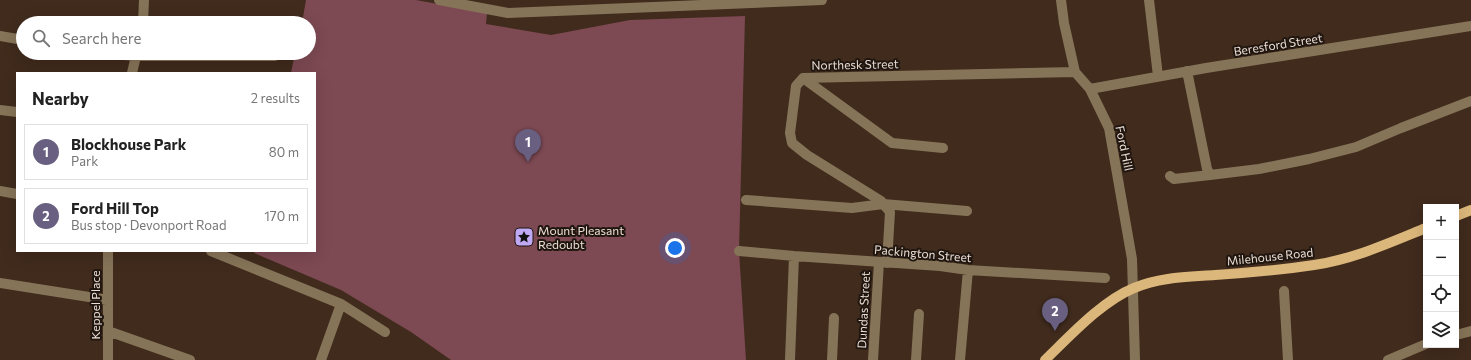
<!DOCTYPE html>
<meta charset="utf-8">
<style>
body{margin:0;font-family:Commissioner,sans-serif;background:#f2f2f2;color:#222}
.controls{position:absolute;right:12px;bottom:12px;display:grid;overflow:hidden;border-radius:0px;box-shadow:0 4px 16px #0002}
.controls button{width:36px;height:36px;display:grid;place-items:center;padding:0;border:0;border-bottom:1px solid #e0e0e0;background:#fff;color:#222;font:20px sans-serif}
.you{position:absolute;left:675px;top:248px;width:14px;height:14px;margin:-10px;border:3px solid #fff;border-radius:50%;background:#1a73e8;box-shadow:0 0 0 6px #1a73e833}
.badge{display:grid;place-items:center;width:26px;height:26px;border-radius:50%;background:#695f80;color:#fff;font-size:13px;font-weight:700}
.pin{position:absolute;translate:-50% -33px;filter:drop-shadow(0 1px 2px #0008)}
.pin::after{content:'';position:absolute;top:21px;width:14px;height:12px;background:inherit;clip-path:polygon(0 0,100% 0,50% 100%)}
.list{margin:0;padding:0;list-style:none}
h2{display:flex;justify-content:space-between;align-items:center;height:52px;margin:0;padding:0 16px;font-size:17px}
h2 small{font-size:13px;font-weight:400;color:#767676}
.list li{display:grid;grid-template-columns:26px 1fr auto;gap:12px;align-items:center;box-sizing:border-box;height:56px;margin:0 8px 8px;padding:0 8px;border:1px solid #e0e0e0;border-radius:0px}
.list b{display:block;font-size:15px;white-space:nowrap}
.list p{margin:0;font-size:13px;white-space:nowrap;color:#767676}
.list em{font-size:13px;font-style:normal;color:#767676}
.icon{flex:none;width:22px;height:22px;fill:none;stroke:currentColor;stroke-width:2;stroke-linecap:round;stroke-linejoin:round}
.map{position:relative;flex:none;width:1471px;height:360px;overflow:hidden}
.search{position:absolute;background:#fff;box-shadow:0 4px 16px #0002;left:16px;top:16px;width:300px;height:44px;display:flex;align-items:center;gap:10px;box-sizing:border-box;padding:0 14px;border-radius:22px;color:#767676;font-size:15px}
.panel{position:absolute;background:#fff;box-shadow:0 4px 16px #0002;left:16px;top:72px;width:300px;height:180px;border-radius:0px}
.map>svg:first-child{display:block}
</style>
<div class="map">
<svg width="1471" height="360" viewBox="0 0 1471 360">
<rect width="100%" height="100%" fill="#402b1d"/>
<path fill="#7d4953" d="M306,0h110l71,13 -1,11 65,11 79,-15 115,-4 -6,235 7,109h-295l-40,-28 -70,-42 -87,-37v-2h61v-178h-24l4,-20h14v-30h-7z"/>
<g fill="none" stroke-linecap="round" stroke-linejoin="round">
<path stroke="#867458" stroke-width="10" d="M439,0l69,13 314,-13
M1061,0l3,23 11,49 15,17 19,39 23,131 3,101
M1149,0l9,76
M143,23l1,-23
M0,36l23,4
M99,53l37,3h139
M1187,71l20,98 3,6 49,-6 50,-10 47,-12 45,-19 70,-27
M132,73l4,-17
M803,78l89,65 51,5
M1090,89l116,-21 265,-42
M0,110l17,2
M1170,176l4,3 36,-4
M0,191l17,3
M746,200l106,8 31,-4 84,7
M211,251l130,53 44,28
M739,251l55,5 146,10 28,4 137,8
M887,263l3,-51 -9,-11 -74,-46 -15,-12 -2,-10 6,-47 7,-8 272,-6
M0,283l108,17
M1284,291l4,69
M108,331l82,29
M1456,335l15,-4
M108,360v-109
M321,360l20,-56
M790,360l4,-104
M832,360l2,-42
M873,360l6,-98
M916,360l3,-46
M960,360l8,-90
M1388,360l38,-16"/>
<path stroke="#dcb77b" stroke-width="10" d="M1456,216l15,-6
M1045,360c25,-24 57,-59 89,-72 26,-11 53,-11 81,-13 33,-2 66,-5 99,-10 40,-6 75,-22 112,-37"/>
</g>
<defs>
<g id="sight-square" transform="scale(1)"><rect x="-9" y="-9" width="18" height="18" rx="4" fill="#bfa9f4" stroke="#201610"/><path d="M0-6L1.8-2.2L6-1.7L2.9 1.2L3.7 5.4L0 3.3L-3.7 5.4L-2.9 1.2L-6-1.7L-1.8-2.2Z" fill="#111"/></g>
</defs>
<g fill-rule="evenodd">
<use href="#sight-square" x="524" y="237"/>
</g>
<g text-anchor="middle" dominant-baseline="central" stroke-width="4" stroke-linejoin="round" paint-order="stroke">
<g font-size="12" fill="#ecded5" stroke="#201610">
<text transform="translate(1278 44) rotate(-9)">Beresford Street</text>
<text transform="translate(855 64) rotate(-1)">Northesk Street</text>
<text transform="translate(1125 148) rotate(78)">Ford Hill</text>
<text transform="translate(923 253) rotate(5)">Packington Street</text>
<text transform="translate(1270 256) rotate(-6)">Milehouse Road</text>
<text transform="translate(95 305) rotate(-90)">Keppel Place</text>
<text transform="translate(863 310) rotate(-87)">Dundas Street</text>
</g>
<g font-size="12" fill="#ecded5" stroke="#201610" text-anchor="start">
<text x="538" y="230">Mount Pleasant<tspan x="538" dy="14">Redoubt</tspan></text>
</g>
</g>
</svg>
<div class="controls">
<button>+</button>
<button>−</button>
<button><svg class="icon" aria-label="locate" viewBox="0 0 24 24"><circle cx="12" cy="12" r="6"/><path d="M12 2v4M12 18v4M2 12h4M18 12h4"/></svg></button>
<button><svg class="icon" aria-label="layers" viewBox="0 0 24 24"><path d="M12 4l9 5-9 5-9-5zM3 14l9 5 9-5"/></svg></button>
</div>
<div class="you"></div>
<div class="pin badge" style="left:528px;top:162px">1</div>
<div class="pin badge" style="left:1055px;top:331px">2</div>
<div class="search"><svg class="icon" aria-label="search" viewBox="0 0 24 24"><circle cx="10" cy="10" r="6"/><path d="M15 15l6 6"/></svg>Search here</div>
<section class="panel">
<h2>Nearby<small>2 results</small></h2>
<ul class="list">
<li><span class="badge">1</span><div><b>Blockhouse Park</b><p>Park</p></div><em>80 m</em></li>
<li><span class="badge">2</span><div><b>Ford Hill Top</b><p>Bus stop · Devonport Road</p></div><em>170 m</em></li>
</ul>
</section>
</div>
